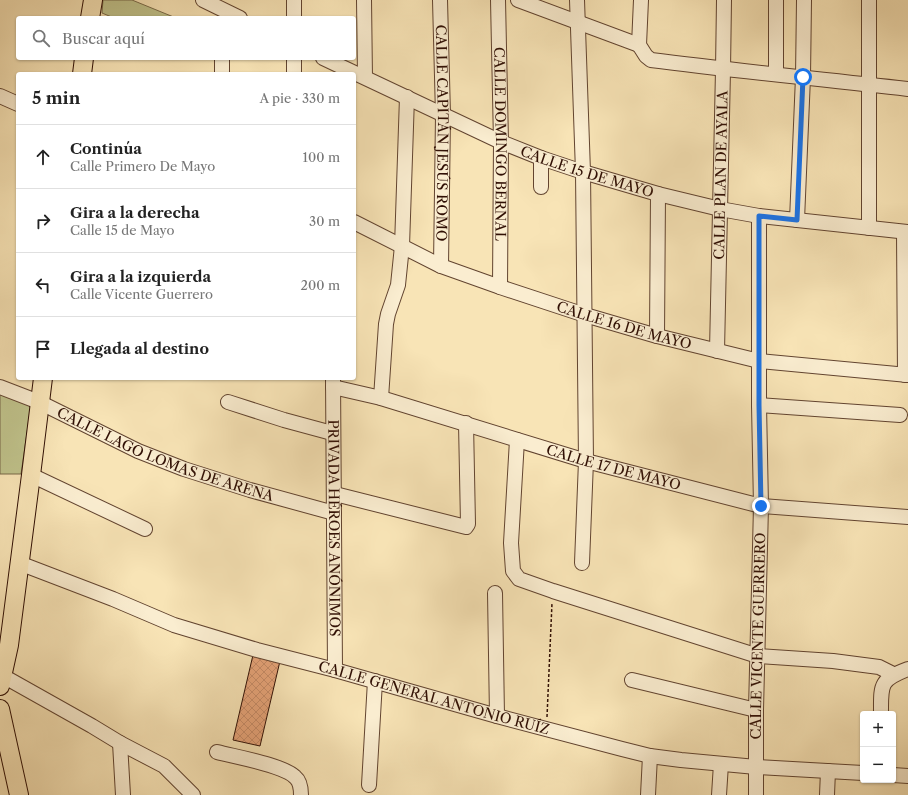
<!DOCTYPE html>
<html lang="es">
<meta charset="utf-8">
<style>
body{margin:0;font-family:"Libre Caslon Text",serif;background:#f6f6f6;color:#222}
.controls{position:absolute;right:12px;bottom:12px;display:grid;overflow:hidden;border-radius:4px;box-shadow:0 1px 3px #0004}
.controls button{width:36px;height:36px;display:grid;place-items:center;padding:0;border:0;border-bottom:1px solid #e0e0e0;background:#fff;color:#222;font:20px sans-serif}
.stop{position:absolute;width:12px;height:12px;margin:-9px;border:3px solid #1a73e8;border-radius:50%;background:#fff}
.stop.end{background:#1a73e8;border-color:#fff;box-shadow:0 1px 4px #0008}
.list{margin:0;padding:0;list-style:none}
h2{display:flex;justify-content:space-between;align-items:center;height:52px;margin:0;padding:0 16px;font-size:17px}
h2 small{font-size:13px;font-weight:400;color:#767676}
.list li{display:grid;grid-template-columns:26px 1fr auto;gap:12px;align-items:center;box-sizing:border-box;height:64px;padding:0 16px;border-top:1px solid #e0e0e0}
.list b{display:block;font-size:15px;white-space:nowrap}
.list p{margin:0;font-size:13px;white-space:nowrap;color:#767676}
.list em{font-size:13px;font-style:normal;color:#767676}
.icon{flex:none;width:22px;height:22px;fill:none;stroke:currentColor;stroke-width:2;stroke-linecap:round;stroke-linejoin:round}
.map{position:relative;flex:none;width:908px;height:795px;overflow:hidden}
.search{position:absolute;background:#fff;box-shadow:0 1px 3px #0004;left:16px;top:16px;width:340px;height:44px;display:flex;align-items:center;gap:10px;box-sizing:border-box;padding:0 14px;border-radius:4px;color:#767676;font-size:15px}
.panel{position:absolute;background:#fff;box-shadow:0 1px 3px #0004;left:16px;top:72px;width:340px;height:308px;border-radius:4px}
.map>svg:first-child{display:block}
</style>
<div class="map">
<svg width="908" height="795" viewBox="0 0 908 795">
<defs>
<pattern id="building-cross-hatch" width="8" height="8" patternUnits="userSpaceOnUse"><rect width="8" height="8" fill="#e6a378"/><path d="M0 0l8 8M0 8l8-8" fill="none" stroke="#c68b66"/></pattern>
</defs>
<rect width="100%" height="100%" fill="#f8e4b6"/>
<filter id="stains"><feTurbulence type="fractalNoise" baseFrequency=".005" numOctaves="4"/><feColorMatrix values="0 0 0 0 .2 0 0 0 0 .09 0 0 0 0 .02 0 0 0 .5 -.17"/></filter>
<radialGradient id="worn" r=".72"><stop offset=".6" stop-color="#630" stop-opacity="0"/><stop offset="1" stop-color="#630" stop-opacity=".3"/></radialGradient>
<path fill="#c0c38c" stroke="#786948" d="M103,0h29l44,18h-62l-12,-5z
M0,392l31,13 -10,69h-21z"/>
<path fill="url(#building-cross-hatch)" stroke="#300f04" d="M253,655l27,6 -20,85 -27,-6z"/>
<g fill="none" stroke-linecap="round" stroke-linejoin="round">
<g stroke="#624430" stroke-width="16">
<g id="minor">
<path d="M203,0l37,18"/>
<path d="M294,0v18"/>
<path d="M364,0l1,77"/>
<path id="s1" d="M440,0l3,115 -2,151"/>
<path id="s2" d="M498,0l3,142 -1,145"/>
<path d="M518,0l121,45"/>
<path d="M577,0l6,172 3,289 -4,102"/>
<path d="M641,0l-2,45 7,11 5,4c85,11 171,19 257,29"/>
<path d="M776,0v74"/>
<path id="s3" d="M323,58l178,84 40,16 42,14 75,22 62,15 39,7 149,16"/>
<path d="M222,74v-16"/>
<path d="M294,74v-16"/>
<path d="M0,96l18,8"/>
<path d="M541,158v29"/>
<path d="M797,220l6,-143 1,-77"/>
<path id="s4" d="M354,222l87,44 59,21 85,28 72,21 102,25 149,14"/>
<path d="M869,228v-228"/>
<path d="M904,232l1,143"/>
<path d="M657,336l1,-142"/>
<path id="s5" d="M717,351l6,-281 1,-70"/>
<path id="s6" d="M333,378l2,292"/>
<path id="s7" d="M0,387l39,15 99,49 46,18 66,21 84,23"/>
<path id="s8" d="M333,387l48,11 205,63 175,45 147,11"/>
<path d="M381,398l5,-74 2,-10 10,-29 4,-39 5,-149"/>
<path d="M228,402l56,18 48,13"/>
<path d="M759,405l141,10"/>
<path d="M517,440l-6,103 2,28 6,8 34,12 205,65 75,5 46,6 14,7"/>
<path d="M31,475l114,54"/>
<path d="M335,494l131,33 2,-3 -2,-101"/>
<path id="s9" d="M19,563l94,36 61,26 83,25 78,20 162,46 125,33 28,7 31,4 75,7 107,6"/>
<path d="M495,593l2,123"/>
<path d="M3,676l89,50 28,17 44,23 29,29"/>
<path d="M632,680l124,30"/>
<path d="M881,714c0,-29 -2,-34 27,-45"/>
<path d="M120,743l3,52"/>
<path d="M217,752c19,5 66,13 78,25 5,4 6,12 6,18"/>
<path d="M893,775l15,1"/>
<path d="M369,785l6,-104"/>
<path d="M648,795l2,-39"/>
<path d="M719,795l2,-31"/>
<path id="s10" d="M756,795v-85l5,-204 -2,-101v-189"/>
<path d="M827,795l1,-24"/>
</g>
</g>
<g stroke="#300f04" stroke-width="20">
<path id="major" d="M90,18l3,-18
M82,74l2,-16
M0,686l9,-41 22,-170 12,-97
M0,709l19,86"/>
</g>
<path stroke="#300f04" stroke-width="1.5" stroke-dasharray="3 2" stroke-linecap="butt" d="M547,717l5,-114"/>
<use href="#minor" stroke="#faedd0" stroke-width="14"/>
<use href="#major" stroke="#f8e4b6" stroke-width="18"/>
</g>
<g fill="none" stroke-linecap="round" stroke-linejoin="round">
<path stroke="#1a73e8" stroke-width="5" d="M761,506l-2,-101v-189l38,4 6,-143"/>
</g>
<g text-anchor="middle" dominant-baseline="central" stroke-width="4" stroke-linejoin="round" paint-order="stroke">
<g font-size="14" fill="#300f04" stroke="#faedd0">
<text stroke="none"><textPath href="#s1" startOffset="133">CALLE CAPITÁN JESÚS ROMO</textPath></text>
<text stroke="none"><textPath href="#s2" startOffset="144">CALLE DOMINGO BERNAL</textPath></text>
<text stroke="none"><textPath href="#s3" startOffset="288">CALLE 15 DE MAYO</textPath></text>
<text stroke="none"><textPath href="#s5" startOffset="176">CALLE PLAN DE AYALA</textPath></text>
<text stroke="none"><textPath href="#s4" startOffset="290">CALLE 16 DE MAYO</textPath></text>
<text stroke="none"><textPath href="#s7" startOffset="179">CALLE LAGO LOMAS DE ARENA</textPath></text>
<text stroke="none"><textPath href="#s8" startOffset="292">CALLE 17 DE MAYO</textPath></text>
<text stroke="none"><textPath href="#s6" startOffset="150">PRIVADA HÉROES ANÓNIMOS</textPath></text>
<text stroke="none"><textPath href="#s10" startOffset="159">CALLE VICENTE GUERRERO</textPath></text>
<text stroke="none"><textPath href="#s9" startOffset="437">CALLE GENERAL ANTONIO RUÍZ</textPath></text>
</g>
</g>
<rect width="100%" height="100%" filter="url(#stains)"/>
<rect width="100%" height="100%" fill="url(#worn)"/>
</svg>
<div class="controls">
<button>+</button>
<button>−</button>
</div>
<div class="stop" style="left:803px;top:77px"></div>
<div class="stop end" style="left:761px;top:506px"></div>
<div class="search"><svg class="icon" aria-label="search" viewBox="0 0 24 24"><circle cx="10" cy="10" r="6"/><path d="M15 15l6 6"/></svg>Buscar aquí</div>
<section class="panel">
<h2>5 min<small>A pie · 330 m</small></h2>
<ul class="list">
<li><svg class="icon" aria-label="ahead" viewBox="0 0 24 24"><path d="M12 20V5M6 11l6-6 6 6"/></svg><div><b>Continúa</b><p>Calle Primero De Mayo</p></div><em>100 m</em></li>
<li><svg class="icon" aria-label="right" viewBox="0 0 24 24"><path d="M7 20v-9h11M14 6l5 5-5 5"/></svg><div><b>Gira a la derecha</b><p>Calle 15 de Mayo</p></div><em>30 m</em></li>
<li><svg class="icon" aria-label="left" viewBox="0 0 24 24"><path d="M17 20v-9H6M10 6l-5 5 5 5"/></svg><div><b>Gira a la izquierda</b><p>Calle Vicente Guerrero</p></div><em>200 m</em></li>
<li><svg class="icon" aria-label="arrive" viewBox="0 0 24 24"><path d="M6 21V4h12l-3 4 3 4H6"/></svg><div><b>Llegada al destino</b></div></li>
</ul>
</section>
</div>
